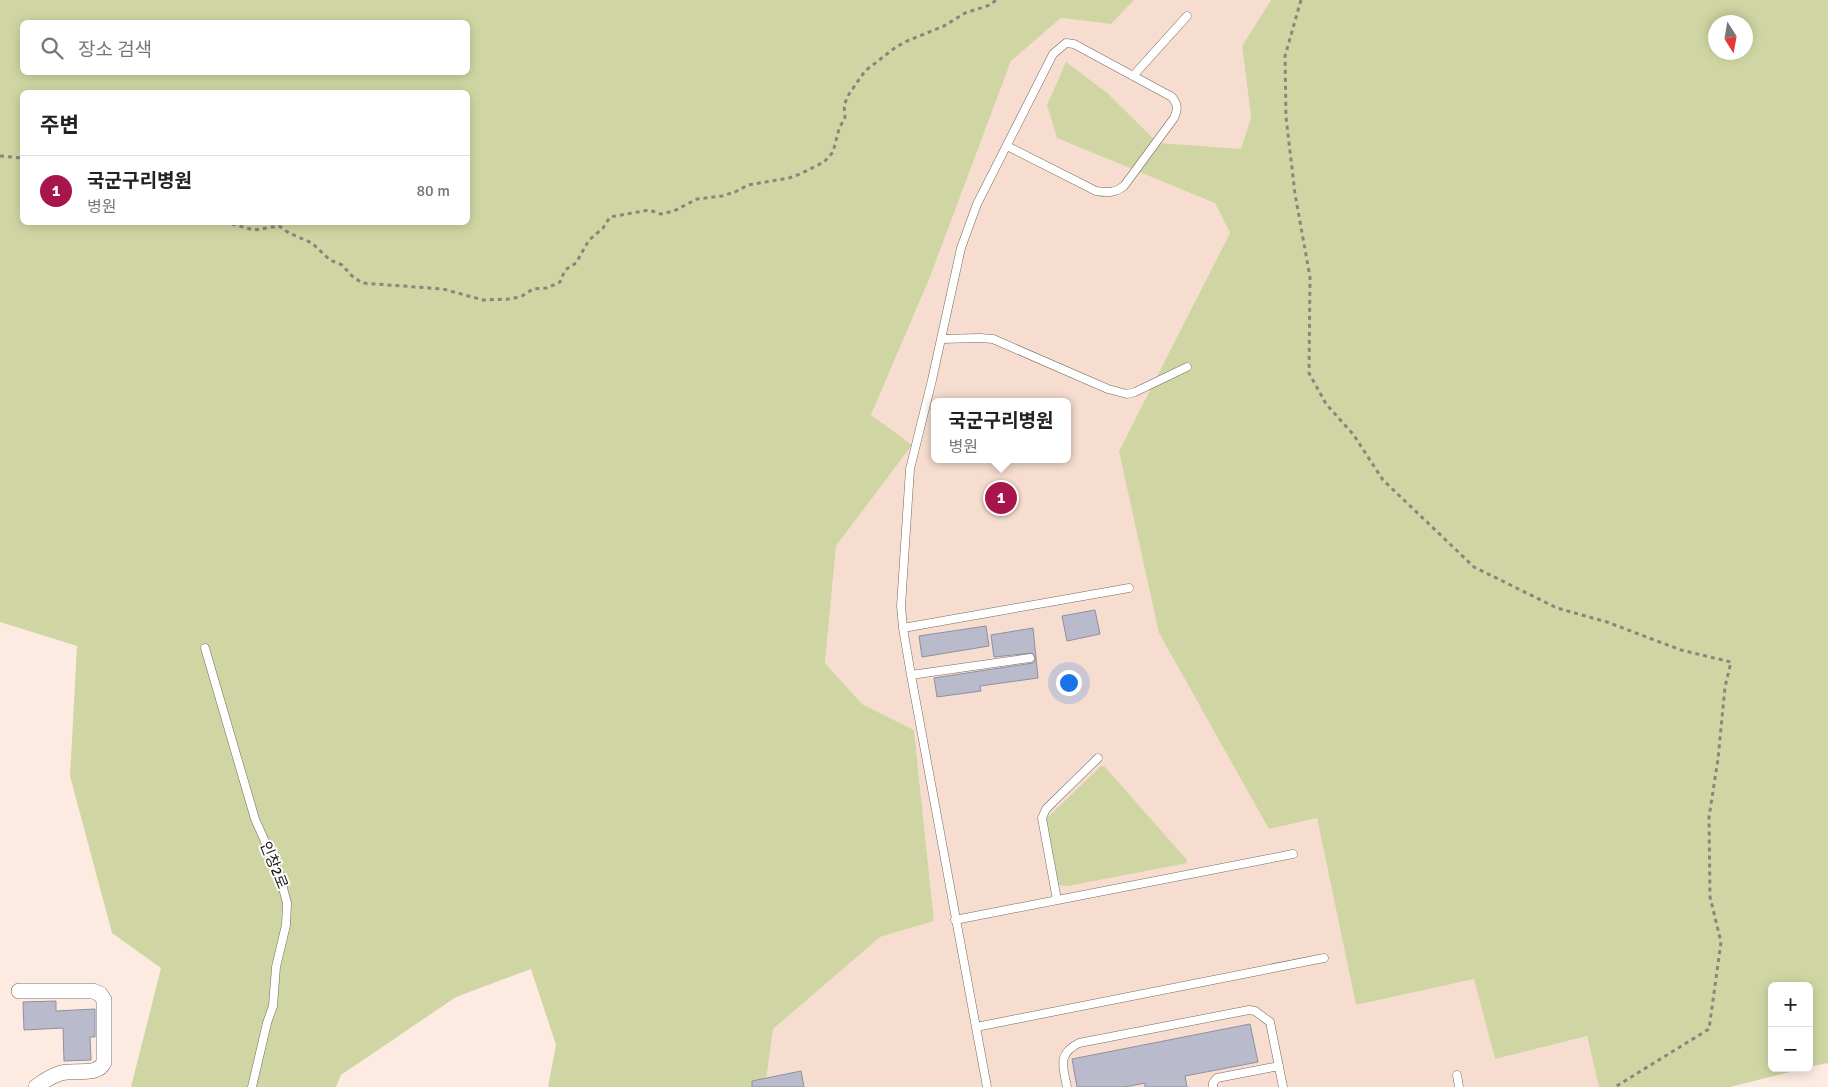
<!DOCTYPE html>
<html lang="ko">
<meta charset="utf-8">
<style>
body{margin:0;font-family:Signika,"Noto Sans KR",sans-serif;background:#f6f6f6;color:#222}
.controls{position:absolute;right:15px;bottom:15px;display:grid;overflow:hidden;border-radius:8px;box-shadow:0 2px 12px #0003}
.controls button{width:45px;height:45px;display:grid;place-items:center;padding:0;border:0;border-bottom:1px solid #e0e0e0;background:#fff;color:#222;font:25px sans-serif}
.compass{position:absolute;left:1708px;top:15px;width:45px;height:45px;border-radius:50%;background:#fff;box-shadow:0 2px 12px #0003;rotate:169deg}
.you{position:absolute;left:1068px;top:682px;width:18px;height:18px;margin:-12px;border:4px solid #fff;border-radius:50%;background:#1a73e8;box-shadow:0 0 0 8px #1a73e833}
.badge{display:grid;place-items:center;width:32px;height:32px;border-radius:50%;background:#a8154d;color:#fff;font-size:16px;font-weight:700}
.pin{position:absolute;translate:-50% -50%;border:2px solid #fff;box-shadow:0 1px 5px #0006}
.popup{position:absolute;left:931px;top:398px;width:140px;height:65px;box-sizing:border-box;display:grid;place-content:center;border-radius:8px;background:#fff;filter:drop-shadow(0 1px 4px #0005);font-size:16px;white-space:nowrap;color:#767676}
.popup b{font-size:19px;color:#222}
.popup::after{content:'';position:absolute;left:50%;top:100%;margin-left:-10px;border:10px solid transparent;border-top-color:#fff}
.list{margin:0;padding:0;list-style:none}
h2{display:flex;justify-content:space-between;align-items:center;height:65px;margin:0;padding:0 20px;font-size:21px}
h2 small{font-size:16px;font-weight:400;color:#767676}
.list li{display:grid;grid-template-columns:32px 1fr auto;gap:15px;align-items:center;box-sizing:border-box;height:70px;padding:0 20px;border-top:1px solid #e0e0e0}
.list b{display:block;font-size:19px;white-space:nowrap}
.list p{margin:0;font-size:16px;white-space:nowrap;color:#767676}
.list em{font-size:16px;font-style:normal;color:#767676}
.icon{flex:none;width:28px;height:28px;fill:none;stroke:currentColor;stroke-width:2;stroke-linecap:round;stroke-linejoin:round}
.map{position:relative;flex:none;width:1828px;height:1087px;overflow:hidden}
.search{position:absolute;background:#fff;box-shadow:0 2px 12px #0003;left:20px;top:20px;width:450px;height:55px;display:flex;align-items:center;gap:12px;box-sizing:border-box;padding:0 18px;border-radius:8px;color:#767676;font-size:19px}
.panel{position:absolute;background:#fff;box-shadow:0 2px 12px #0003;left:20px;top:90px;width:450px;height:135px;border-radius:8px}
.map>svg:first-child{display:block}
</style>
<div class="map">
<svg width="1828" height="1087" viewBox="0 0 1828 1087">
<rect width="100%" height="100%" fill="#fdebe2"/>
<path fill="#f6ddd0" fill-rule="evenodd" d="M1134,0h137l-29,46 9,71 -10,32 -26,54 15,30 -111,218 198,367 39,187 118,-27 21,81 92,-23 12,51h-834l8,-58 107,-92 54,-16 -20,-191 -52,-26 -37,-41 11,-117 75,-100 -40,-31 59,-138 81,-216 50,-43 49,6zM935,402h132v57h-132z"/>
<path fill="#d0d6a3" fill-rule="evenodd" d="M0,0h1134l-23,24 -50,-6 -50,43 -81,216 -59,138 41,30 -76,101 -11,117 37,41 52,26 20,191 -54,16 -107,92 -8,58h-217l8,-42 -25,-76 -75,28 -115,78 -5,12h-205l30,-119 -49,-35 -42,-157 7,-130 -77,-24zM22,22h446v50h-446zM22,92h446v130h-446z
M1271,0h557v1063l-19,4v-81h-37v82h34l-76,19h-131l-12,-51 -92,23 -21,-80 -118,26 -39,-187 -48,11 -110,-196 -40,-182 111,-218 -15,-30 -158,-65 -10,-33 19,-43 40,30 52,51 83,6 10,-32 -9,-71zM1716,22h30v30h-30z
M1101,766l4,1 82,93v3l-119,23 -9,-1 -13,-57 1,-10z"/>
<path fill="#b9bbcc" stroke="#8e90a0" d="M1095,610l5,24 -33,7 -5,-25z
M986,626l3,20 -67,11 -3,-21z
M1033,628l5,50 -58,8 1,5 -44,6 -3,-19 99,-15 3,-5 -4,-5 -38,4 -3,-22z
M56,1001v10l39,-2v28h-5l1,23 -27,1 -1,-33 -39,2 -1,-28z
M1250,1024l8,38 -73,14 2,11h-42v-4l-20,4h-48l-5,-28z
M801,1071l3,16h-52v-6z"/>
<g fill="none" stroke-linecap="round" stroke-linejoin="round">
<g stroke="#776860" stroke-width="9">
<path id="lane" d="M1133,76l54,-60
M941,339l39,-1 13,1 115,50 19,5 8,-2 52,-25
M903,628l226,-40
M205,648l50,171 24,54 8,30 -1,22 -10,42 -3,39 -6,17 -15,64
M911,675l119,-17
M1057,900l-15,-82 4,-9 52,-51
M955,920l338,-66
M976,1027l348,-69
M1457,1075l2,12
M987,1087l-76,-412 -8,-47 -2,-22 9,-137 22,-89 29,-132 16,-44 76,-150 13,-11 8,1 98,53c6,8 6,12 2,21l-50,68c-9,7 -16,7 -28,5l-89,-45
M1067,1087c-4,-21 -10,-33 12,-44l170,-33 6,1 15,11 13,65
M1213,1087v-4l4,-5 62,-12"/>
</g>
<g stroke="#776860" stroke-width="16">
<path id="street" d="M19,991h74l7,3 4,6v62c-6,15 -30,7 -43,11 -9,3 -18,8 -25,14"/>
</g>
<path stroke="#8f837d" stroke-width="3" stroke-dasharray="4 4" stroke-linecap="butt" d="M1301,0l-16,56 1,61 9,77 15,83 -1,96 17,31 27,30 30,46 91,87 83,41 50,14 74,28 50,12 -6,25 -7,72 -9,58 1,80 11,45 -12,87 -94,58
M0,156l22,2
M224,222l30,8 25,-4 10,7 23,10 18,17 12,5 10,11 10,7 81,6 40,11 28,-1 11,-3 11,-7 14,-1 13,-6 5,-12 11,-7 13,-23 14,-12 7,-11 39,-7 12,4 13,-3 23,-12 25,-3 13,-4 13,-7 41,-7 11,-4 24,-12 9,-10 6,-23 6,-12 -1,-12 5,-11 16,-23 31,-24 11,-6 37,-15 21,-13 25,-8 6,-5"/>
<use href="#lane" stroke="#fff" stroke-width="8"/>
<use href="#street" stroke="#fff" stroke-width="15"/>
</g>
<g text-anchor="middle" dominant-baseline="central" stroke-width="4" stroke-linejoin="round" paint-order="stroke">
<g font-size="15" fill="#1d1713" stroke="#fcfcfc">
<text transform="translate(274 865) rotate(68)">인창2로</text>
</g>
</g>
</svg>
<div class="controls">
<button>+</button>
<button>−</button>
</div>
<svg class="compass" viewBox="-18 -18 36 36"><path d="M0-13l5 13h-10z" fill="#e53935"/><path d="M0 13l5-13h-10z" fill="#767676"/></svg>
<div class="you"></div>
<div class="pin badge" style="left:1001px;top:498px">1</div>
<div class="popup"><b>국군구리병원</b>병원</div>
<div class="search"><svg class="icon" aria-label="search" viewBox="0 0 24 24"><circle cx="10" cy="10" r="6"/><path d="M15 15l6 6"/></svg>장소 검색</div>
<section class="panel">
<h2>주변<small></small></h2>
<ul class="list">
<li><span class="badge">1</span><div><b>국군구리병원</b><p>병원</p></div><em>80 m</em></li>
</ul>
</section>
</div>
